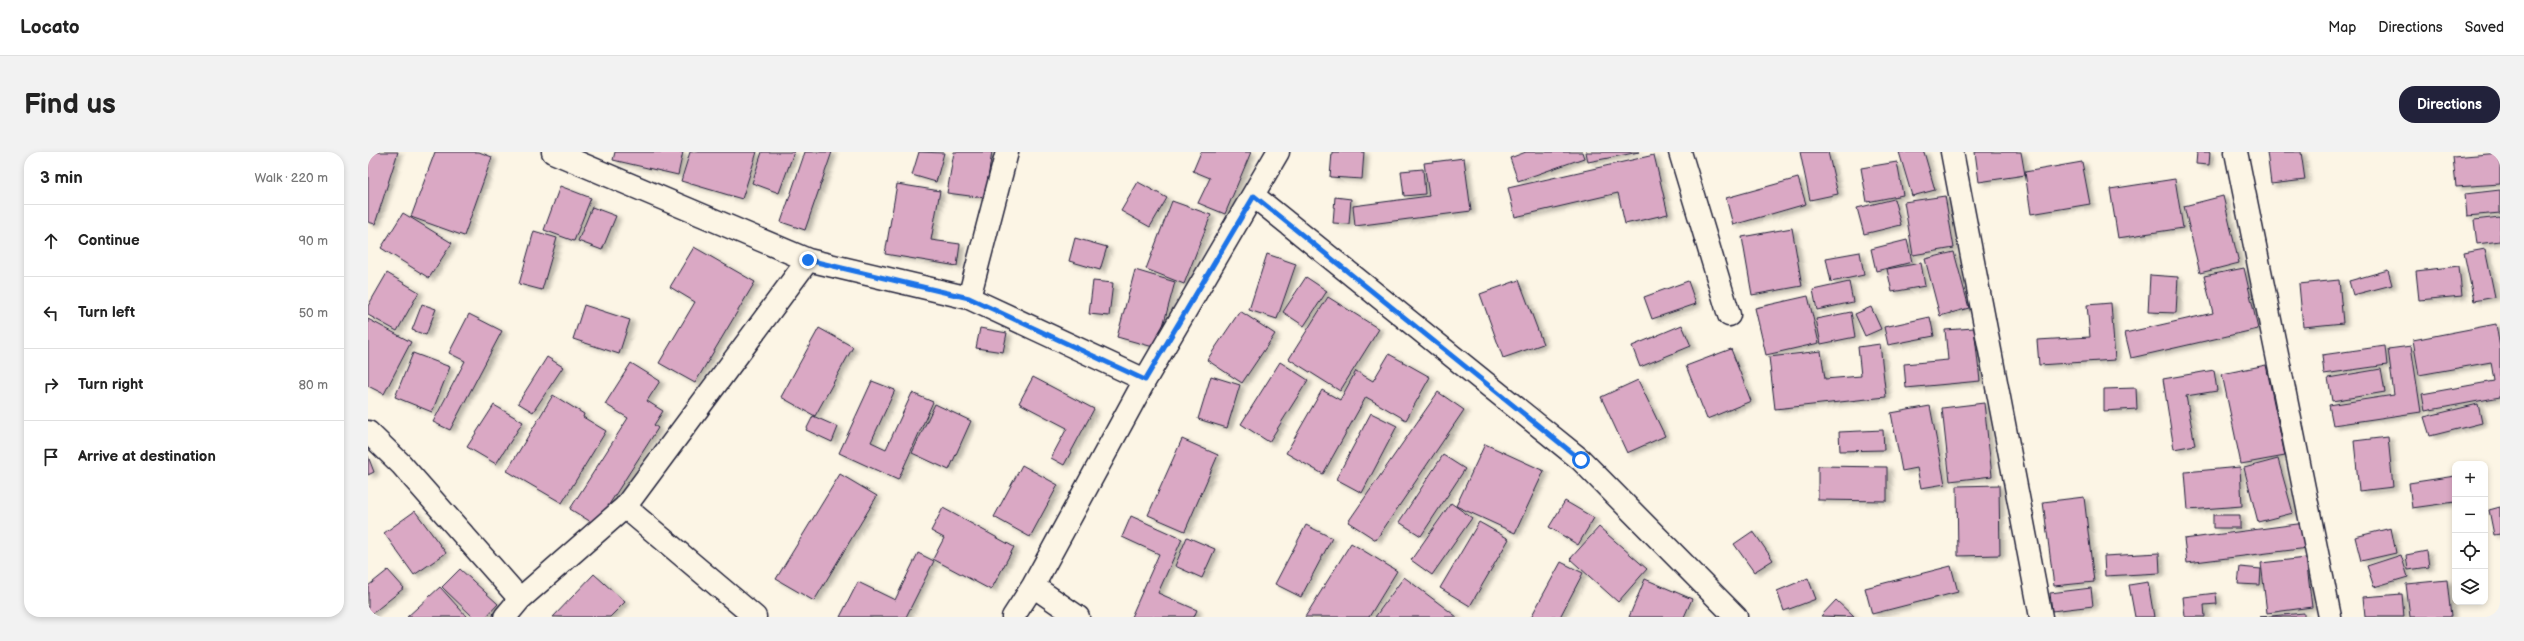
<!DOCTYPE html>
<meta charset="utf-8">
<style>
body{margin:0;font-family:"Balsamiq Sans",sans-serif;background:#f2f2f2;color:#222}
.controls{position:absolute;right:12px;bottom:12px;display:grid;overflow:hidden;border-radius:8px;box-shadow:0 2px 6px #0003}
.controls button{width:36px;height:36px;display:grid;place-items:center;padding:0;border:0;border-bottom:1px solid #e0e0e0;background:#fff;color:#222;font:20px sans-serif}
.stop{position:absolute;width:12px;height:12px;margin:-9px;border:3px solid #1a73e8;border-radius:50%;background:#fff}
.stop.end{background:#1a73e8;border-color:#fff;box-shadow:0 1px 4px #0008}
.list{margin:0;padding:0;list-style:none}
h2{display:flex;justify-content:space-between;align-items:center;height:52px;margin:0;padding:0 16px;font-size:17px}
h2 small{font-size:13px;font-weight:400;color:#767676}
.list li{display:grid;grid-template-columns:26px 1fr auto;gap:12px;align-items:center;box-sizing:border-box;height:72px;padding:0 16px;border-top:1px solid #e0e0e0}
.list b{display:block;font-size:15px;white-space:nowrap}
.list em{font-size:13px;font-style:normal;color:#767676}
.icon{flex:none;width:22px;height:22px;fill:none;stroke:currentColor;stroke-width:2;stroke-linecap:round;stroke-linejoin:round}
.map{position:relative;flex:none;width:2132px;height:465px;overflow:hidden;border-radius:16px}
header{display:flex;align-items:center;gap:24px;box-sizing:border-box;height:56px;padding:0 20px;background:#fff;border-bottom:1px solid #e0e0e0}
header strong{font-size:19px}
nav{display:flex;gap:22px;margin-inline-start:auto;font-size:14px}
.intro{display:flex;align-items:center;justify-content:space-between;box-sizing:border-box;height:96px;padding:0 24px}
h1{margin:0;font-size:28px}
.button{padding:10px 18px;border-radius:16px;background:#22223b;color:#fff;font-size:14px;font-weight:700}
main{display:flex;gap:24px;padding:0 24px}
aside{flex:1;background:#fff;border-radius:16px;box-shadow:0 2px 6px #0003}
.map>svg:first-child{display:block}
</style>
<header>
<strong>Locato</strong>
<nav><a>Map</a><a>Directions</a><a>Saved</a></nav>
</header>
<div class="intro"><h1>Find us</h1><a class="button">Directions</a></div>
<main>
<aside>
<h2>3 min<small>Walk · 220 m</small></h2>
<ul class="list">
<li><svg class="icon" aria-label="ahead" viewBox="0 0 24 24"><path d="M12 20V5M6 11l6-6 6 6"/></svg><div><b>Continue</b></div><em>90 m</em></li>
<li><svg class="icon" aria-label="left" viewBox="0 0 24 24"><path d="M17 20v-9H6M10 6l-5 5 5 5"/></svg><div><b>Turn left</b></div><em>50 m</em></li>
<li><svg class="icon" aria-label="right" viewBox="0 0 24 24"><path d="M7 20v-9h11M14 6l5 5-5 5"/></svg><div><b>Turn right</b></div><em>80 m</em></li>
<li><svg class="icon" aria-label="arrive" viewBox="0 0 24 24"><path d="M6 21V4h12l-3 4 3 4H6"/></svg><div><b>Arrive at destination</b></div></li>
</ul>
</aside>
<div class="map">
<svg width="2132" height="465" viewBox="0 0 2132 465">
<defs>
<filter id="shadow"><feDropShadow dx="4.5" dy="2.5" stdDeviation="2" flood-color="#0004"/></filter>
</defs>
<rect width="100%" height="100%" fill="#fcf5e5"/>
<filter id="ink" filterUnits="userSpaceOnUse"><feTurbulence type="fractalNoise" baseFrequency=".025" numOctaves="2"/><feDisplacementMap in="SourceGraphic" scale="8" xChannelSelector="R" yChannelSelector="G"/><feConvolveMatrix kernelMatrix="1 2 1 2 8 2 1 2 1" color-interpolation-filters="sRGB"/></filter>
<g filter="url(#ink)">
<path fill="#daa8c4" stroke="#22223b" filter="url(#shadow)" d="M0,0h30l-23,72 -7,-2z
M67,0h44l13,5 -28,79 -53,-19z
M247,0h68l-5,23 -65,-15z
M322,0h67l-15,47 -61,-18z
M394,0h32l-15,41 -27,-10z
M437,0h27l-27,78 -24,-8z
M551,0l25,1 -8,29 -24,-7z
M586,0h38l-7,46 -38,-5z
M833,0h50l-26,62 -27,-11 12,-25 -17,-7z
M964,0h32l-2,27 -32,-2z
M1158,0h56l2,6 -66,23 -8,-23z
M1218,0h53l-51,10z
M1432,0h28l10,42 -28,6z
M1531,0h25l11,38 -23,6z
M1607,0h46l4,23 -46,7z
M1829,0h13l-1,13 -13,-1z
M1899,0h34l4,28 -34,4z
M2132,1v31l-44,3 -3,-30z
M1286,3l14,59 -43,10 -7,-31 -103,24 -7,-29z
M1096,6l7,53 -116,15 -2,-20 76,-10 -5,-33z
M1529,10l6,33 -36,7 -6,-34z
M1714,10l8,42 -59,10 -6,-42z
M1055,17l2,25 -21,2 -3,-25z
M1430,26l8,26 -73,21 -7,-27z
M1807,27l8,49 -65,10 -8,-49z
M770,30l29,16 -17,29 -29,-16z
M529,32l43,7 -9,49 29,4 -3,22 -72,-12z
M192,34l31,12 -17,43 -30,-11z
M2132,38v23l-33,3 -2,-22z
M1577,44l9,52 -41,7 -9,-53z
M1855,44l16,67 -39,10 -16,-67z
M967,45l16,2 -2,25 -16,-1z
M1526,47l7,26 -37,9 -7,-26z
M804,49l39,14 -27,69 -38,-15z
M224,55l24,9 -14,34 -24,-9z
M35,61l49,30 -23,35 -48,-30z
M2132,65v24l-23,3 -3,-24z
M1424,76l10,58 -50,9 -10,-58z
M166,79l23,7 -15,52 -23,-6z
M707,86l32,9 -7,23 -31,-9z
M1539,88l5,22 -36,9 -5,-22z
M326,95l61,35 -60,101 -36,-20 36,-61 -25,-15z
M2117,97l10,48 -21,4 -10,-48z
M1492,100l4,23 -33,7 -5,-24z
M1586,100l15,56 -29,8 -15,-57z
M899,102l29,10 -19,55 -28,-9z
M1553,111l4,23 -33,6 -5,-23z
M2091,114l3,30 -43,4 -3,-29z
M1876,116l14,61 -127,29 -6,-25 88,-20 -9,-37z
M767,118l40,12 -18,66 -40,-11z
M2020,118l4,15 -39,10 -4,-14z
M19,121l32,19 -22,39 -29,-16v-9z
M1782,123l28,2 -2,36 -28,-1z
M938,125l21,14 -23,35 -21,-14z
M1151,128l24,64 -40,14 -23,-64z
M1971,128l4,43 -40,4 -4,-43z
M725,129l20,2 -4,33 -20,-2z
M1320,129l8,23 -44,15 -8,-22z
M1481,130l4,20 -36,8 -4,-20z
M1440,144l11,47 -53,12 -11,-47z
M960,145l51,32 -39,62 -51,-32z
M1743,151l4,57 -76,5 -2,-25 53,-3 -3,-32z
M54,152l14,5 -10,26 -14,-5z
M216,153l46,15 -11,34 -46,-15z
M1503,155l10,22 -16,7 -10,-22z
M872,159l35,23 -33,49 -35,-23z
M1483,160l4,25 -34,7 -5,-25z
M101,162l33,17 -52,99 -17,-8 32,-61 -16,-8z
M1562,165l4,19 -46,9 -4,-18z
M0,167l43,23 -27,52 -16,-8z
M2128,172l4,24v49l-75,14 -3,-17 72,-13 -3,-19 -72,13 -6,-35z
M1314,173l9,21 -51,21 -8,-21z
M451,176l34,19 -38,69 -34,-19z
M612,176l27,5 -4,19 -27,-4z
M1606,176l6,53 -74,7 -2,-24 44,-4 -3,-30z
M1512,192l6,53 -111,12 -6,-52 52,-6 4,28 36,-3 -3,-29z
M2017,194l2,19 -63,9 -2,-19z
M2043,194l10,66 -88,13 -4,-20 65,-10 -6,-46z
M1363,197l20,52 -44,18 -21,-53z
M45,201l37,14 -18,45 -37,-15z
M1021,202l41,23 -24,43 -40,-23 -43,77 -37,-21 36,-63 18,10 16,-29 17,10z
M179,205l16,10 -30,45 -15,-9z
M912,210l28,18 -39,62 -28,-18z
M263,211l29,18 -13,20 16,10 -9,14 4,3 -62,97 -26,-16 58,-91 -23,-14z
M1898,213l19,91 -44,8 -19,-90z
M2013,217l4,23 -53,9 -4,-23z
M1846,218l3,21 -31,5 9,49 -21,4 -11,-70z
M843,224l29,9 -13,43 -29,-9z
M665,225l61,32 -30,56 -13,-7 16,-30 -48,-25z
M1270,228l27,56 -38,17 -26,-56z
M504,229l23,9 -24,52 15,7 26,-56 21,9 -35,78 -59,-27z
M1768,236l1,21 -33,2v-22z
M1070,240l26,18 -88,130 -28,-18z
M185,243l31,19 -1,3 23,14 -44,72 -55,-32z
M1616,251l8,73 -42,5 -8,-73z
M567,252l36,17 -22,49 -37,-17z
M2110,252l4,19 -52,13 -6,-19z
M126,253l29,17 -27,42 -29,-17z
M1562,254l15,78 -24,4 -4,-20 -15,3 -11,-58z
M1003,261l26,13 -35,67 -26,-14z
M445,264l25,11 -6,15 -26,-12z
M1515,278l1,20 -44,1 -1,-19z
M2020,285l5,50 -34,4 -5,-50z
M814,287l36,16 -33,76 -37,-16z
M1117,292l59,27 -29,62 -59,-27z
M1075,303l22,14 -44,67 -22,-14z
M0,304l6,16 -6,3z
M1910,307l15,54 -35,9 -14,-54z
M654,313l36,20 -28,52 -36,-20z
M1450,314l69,1v34l-69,-1z
M1872,315l2,39 -54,4 -3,-38z
M472,322l37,22 -63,105 -38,-22z
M2087,324v26l-43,6 -3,-25z
M1631,333l1,70 -42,1 -1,-70z
M1716,345l10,85 -40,4 -11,-84z
M1197,349l29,17 -16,27 -29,-18z
M1083,351l21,15 -40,57 -21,-15z
M2132,355v27l-6,1 -5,-25z
M575,356l71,39 -23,43 -58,-31 11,-21 -13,-7z
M47,359l31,42 -32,22 -30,-42z
M1845,363h27v13h-27z
M763,364l51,23 -24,54 39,17 -3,7h-63l28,-63 -37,-17z
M1111,370l30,17 -39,67 -30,-18z
M1937,371l3,25 -121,15 -3,-24z
M938,373l26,13 -31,59 -26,-13z
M1231,375l48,42 -29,33 -48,-43z
M2023,376l5,25 -35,8 -6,-24z
M1385,379l20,29 -19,12 -20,-28z
M819,385l28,12 -13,29 -27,-12z
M983,391l46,28 -28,46h-64z
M2059,399l2,16 -21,3 -2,-15z
M550,401l16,8 -28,56h-66l18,-35 37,18z
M1791,401l1,20 -55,3 -1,-20z
M2033,403l7,22 -34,10 -7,-21z
M1938,406l6,49 -45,6 -6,-50z
M1193,410l22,11 -23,44h-29z
M1583,414l7,26 -86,22 -7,-26z
M1872,415l21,2 -1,16 -22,-1z
M92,417l38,35 -12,13h-13l-31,-30z
M20,418l16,18 -36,29v-31z
M226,422l31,28 -15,15h-57z
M1036,425l53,40h-82z
M1440,426l8,21 -32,12 -7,-20z
M1277,427l47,20 -8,18h-55z
M2079,428l4,37h-41l-4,-33z
M1780,430l6,35h-19l-6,-32z
M72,435l27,30h-60z
M1723,436l2,18 -41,5 -2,-18z
M1848,441l1,11 -13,1 1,12h-20l-2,-20z
M2034,442l2,23h-39l-2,-20z
M1468,448l18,17 -33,-1z
M1936,461v4h-44z"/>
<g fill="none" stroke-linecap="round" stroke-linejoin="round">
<g stroke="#22223b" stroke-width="25">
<path id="street" d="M185,0l255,108 161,38 176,82
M1312,0l49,163
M1584,0l89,465
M1868,0l94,465
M886,44l327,264 155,157
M601,146l38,-146
M0,280l33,32 119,135
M257,355l130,110
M665,434l45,31
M137,465l15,-18 105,-92 183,-247
M645,465l20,-31 112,-206 133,-228"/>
</g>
<use href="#street" stroke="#fcf5e5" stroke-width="22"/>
</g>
</g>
<g fill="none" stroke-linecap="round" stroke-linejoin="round" filter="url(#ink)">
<path stroke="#1a73e8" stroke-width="5" d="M440,108l161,38 176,82 109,-184 327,264"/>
</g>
</svg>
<div class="controls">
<button>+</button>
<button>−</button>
<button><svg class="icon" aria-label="locate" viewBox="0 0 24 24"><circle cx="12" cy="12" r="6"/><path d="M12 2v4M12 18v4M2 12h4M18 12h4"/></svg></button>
<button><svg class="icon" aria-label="layers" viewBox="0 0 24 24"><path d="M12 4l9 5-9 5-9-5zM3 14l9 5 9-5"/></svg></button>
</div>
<div class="stop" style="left:1213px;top:308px"></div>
<div class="stop end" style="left:440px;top:108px"></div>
</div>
</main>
